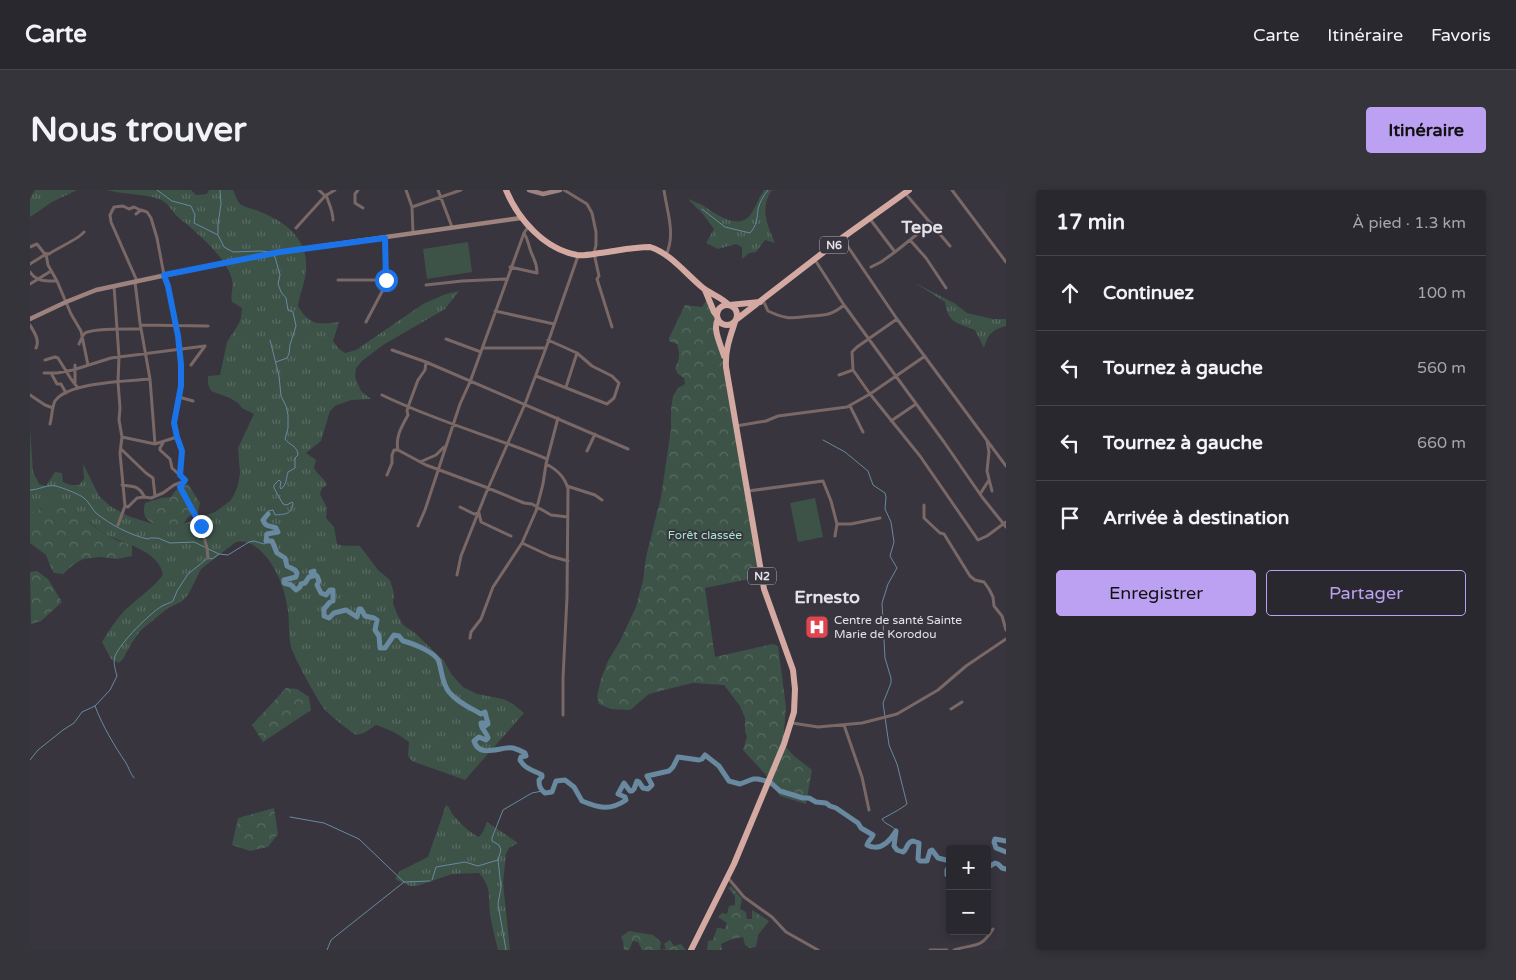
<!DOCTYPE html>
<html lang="fr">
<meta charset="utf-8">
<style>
body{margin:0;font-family:"Varela Round",sans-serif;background:#36343b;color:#f1f3f6}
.controls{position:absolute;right:15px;bottom:15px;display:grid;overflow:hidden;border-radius:5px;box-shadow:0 2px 8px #0003}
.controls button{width:45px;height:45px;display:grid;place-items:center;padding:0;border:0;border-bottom:1px solid #46444b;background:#2a282f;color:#f1f3f6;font:25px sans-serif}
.stop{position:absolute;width:15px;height:15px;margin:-11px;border:4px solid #1a73e8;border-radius:50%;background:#fff}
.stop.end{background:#1a73e8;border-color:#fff;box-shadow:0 1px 5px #0008}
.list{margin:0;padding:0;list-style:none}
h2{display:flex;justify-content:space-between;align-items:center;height:65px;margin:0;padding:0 20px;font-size:21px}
h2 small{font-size:16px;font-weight:400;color:#a5a6aa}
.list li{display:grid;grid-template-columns:32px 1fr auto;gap:15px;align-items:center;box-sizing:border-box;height:75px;padding:0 20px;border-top:1px solid #46444b}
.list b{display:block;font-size:19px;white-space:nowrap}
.list em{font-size:16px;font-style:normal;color:#a5a6aa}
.actions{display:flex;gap:10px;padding:15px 20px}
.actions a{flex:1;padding:11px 0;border:1px solid #bca0f2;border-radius:5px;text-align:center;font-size:18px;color:#bca0f2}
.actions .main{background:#bca0f2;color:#111}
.icon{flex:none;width:28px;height:28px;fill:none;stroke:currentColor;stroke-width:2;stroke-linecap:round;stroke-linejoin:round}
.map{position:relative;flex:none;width:976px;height:760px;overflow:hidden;border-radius:5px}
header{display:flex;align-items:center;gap:30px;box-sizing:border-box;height:70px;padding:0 25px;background:#2a282f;border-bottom:1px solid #46444b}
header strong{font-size:24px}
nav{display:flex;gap:28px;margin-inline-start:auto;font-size:18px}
.intro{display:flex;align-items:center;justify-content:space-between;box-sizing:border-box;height:120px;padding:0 30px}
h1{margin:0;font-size:35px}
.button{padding:12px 22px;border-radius:5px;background:#bca0f2;color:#111;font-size:18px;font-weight:700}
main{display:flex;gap:30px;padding:0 30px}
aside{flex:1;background:#2a282f;border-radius:5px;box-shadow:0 2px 8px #0003}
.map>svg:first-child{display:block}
</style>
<header>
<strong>Carte</strong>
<nav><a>Carte</a><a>Itinéraire</a><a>Favoris</a></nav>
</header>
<div class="intro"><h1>Nous trouver</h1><a class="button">Itinéraire</a></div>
<main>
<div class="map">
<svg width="976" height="760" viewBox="0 0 976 760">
<defs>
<pattern id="grass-tufts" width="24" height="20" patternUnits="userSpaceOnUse" patternTransform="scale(1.25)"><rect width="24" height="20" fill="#3d5348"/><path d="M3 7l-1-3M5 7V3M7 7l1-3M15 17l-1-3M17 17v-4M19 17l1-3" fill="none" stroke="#596b62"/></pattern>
<pattern id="forest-crowns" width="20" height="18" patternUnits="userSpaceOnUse" patternTransform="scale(1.25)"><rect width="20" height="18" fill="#3d5348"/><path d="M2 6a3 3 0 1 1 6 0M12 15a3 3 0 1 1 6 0" fill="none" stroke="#596b62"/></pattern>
</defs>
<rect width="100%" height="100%" fill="#38353f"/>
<path fill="url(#grass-tufts)" d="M5,0h42l-25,12 -22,15v-18z
M76,0h85l5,5 11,-1 2,-4h24c2,4 4,11 7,14 4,3 13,5 18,7 24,9 48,25 48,53 1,15 -6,28 -8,42 11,19 20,19 41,16l-6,19 5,7 7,5 11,-3 67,-46 23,-10 13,-3 -14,18 -62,36 -20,15 -7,8 -1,9 6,14 10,8 -20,1 -16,6 -5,5 -9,30 -15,12 10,7 -2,8c4,7 10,10 13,17l-5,3 -2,6 7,14 -1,10 8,9 3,17c7,3 15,1 23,2l18,24 12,10 4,13 -1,10 4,11 6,11 12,8 29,28 8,14 11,12 14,7 26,5 10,5 11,9 -59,67 -53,-19 -4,-5 1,-14c-10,-8 -21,-13 -33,-17l-12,8 -8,2c-10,-7 -21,-15 -30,-24 -7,-7 -32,-54 -35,-64 -3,-13 -1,-29 -4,-42 -3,-23 -23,-68 -51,-63l-35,27 -13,26 -7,7 -13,6 -27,22 -10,14 -8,15 -4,4 -8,-4 -9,-17c7,-12 14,-22 23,-32 13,-12 27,-21 38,-35 -4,-25 -39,-31 -58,-41 -7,-4 -12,-10 -19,-14 -9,-5 -34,-9 -45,-12l-8,5h-3v-85l3,44 6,12 7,2 9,-14 7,1 1,9 7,3h9l5,-6 -1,-15 16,32 11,10 18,10 22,7 15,3h13l37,-14 15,-11 4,-6 4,-10 2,-12 -2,-25 16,-34 -12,-6 -4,-5 -8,-5 -19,-7 -3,-7v-8l12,-1 7,-33 11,-17 3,-7 1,-10 -10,-6c-2,-7 2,-14 0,-22 -4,-19 -28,-41 -42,-53 -5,-5 -11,-8 -15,-13 -5,-6 -8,-12 -16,-15 -15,-5 -36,-5 -53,-9z
M734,0h10l-3,1c-11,19 -4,33 4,52l-10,-3 -9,12 -7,1 -7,6v-12l-6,-3 -18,5 -12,-6 8,-14 -12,-16 -14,-14c5,2 10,4 14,6 13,8 36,27 49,9 5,-8 8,-16 13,-24z
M885,93l39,20 13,10 26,6h13v7c-13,3 -19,9 -22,22l-9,-18c-17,-7 -27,-6 -30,-28z
M416,615c5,3 4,6 7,10 7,8 17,18 26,22l4,-5 4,-10 31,21 -9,5 -3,6 -3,29 7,67h-12c-3,-12 -6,-24 -8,-36 -2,-18 2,-26 -11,-41l-27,1 -35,12h-7l-15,-7 5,-8 28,-14z"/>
<path fill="url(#forest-crowns)" d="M679,106l14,47 36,234 -54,11 10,69 58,-13 5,2 8,61 -3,37 11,12 18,14 -6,34 -26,-8 -15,-22 -22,-24 4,-13 -2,-6v-13l-5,-12 -16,-21 -31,-2 -25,6 -19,5 -19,16 -19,-1 -12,-5 -2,-7 4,-18 7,-18 12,-20 16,-34 7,-27 3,-23 15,-60 10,-68v-20l2,-13 5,-8 7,-4 -1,-6 -6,-4 -3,-6c5,-9 5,-14 2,-24l-8,-3v-3l16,-33 17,2z
M158,294l12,19 -2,9 -10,5 -6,9c-17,1 -44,1 -37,-23l16,-5 10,-1 5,-7z
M23,314l14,5 19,11 14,11 16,9 16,5v11l-15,3 -17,-2 -17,2 -10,6 -10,9 -9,-1 -2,-3 -6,-15 -16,-12v-30z
M7,381l11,8 14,23 -21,19 -10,3 -1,-52z
M256,498l11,1 12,8 2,13 -48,32 -11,-17z
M244,618l4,26 -10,13 -18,4 -18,-6 6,-27z
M701,696l11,13 -2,10 6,3 1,7h5v-9l17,11 -11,14 -2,12 -6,1 -5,-3 -2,-8 -11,2 -11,5 1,6h-15l1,-9 5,-1 4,-12 8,1 2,-6 -9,-6 4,-4 5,1 2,-8 6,-1v-9l-7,-8z
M599,741l24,4 8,7 -1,8 6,-1 -2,-5 6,-4 4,6 7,-2 5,6h-44l-4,-8 -5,-1 -4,9h-5l-1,-9 -2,-4z"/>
<path fill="#3d5348" d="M438,52l4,30 -45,7 -4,-30z
M785,308l8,39 -25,5 -8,-39z"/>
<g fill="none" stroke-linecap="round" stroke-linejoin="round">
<path stroke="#6889a0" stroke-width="1" d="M127,0l15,11 19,5 4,9 -1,8 24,12 6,12 9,5 28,-1 9,1
M672,19l23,18 25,6c7,-8 7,-14 8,-24 2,-7 5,-13 10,-19
M188,44v-10l3,-20 -1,-14
M243,65l2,2 5,18 -2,9 3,8 5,6 2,12 5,2 3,14 -6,19 -1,9 -2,4 -11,4
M793,250l22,12 23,19 5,14 12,8 1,4 -1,12 6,13 3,20 -4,14 7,12 -9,16 -6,19 3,55 6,20v5l-8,20 6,42 8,19 10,40c-6,5 -18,11 -25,15 3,6 11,6 14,12
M0,300c9,0 17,-6 26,-4 7,2 23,8 28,12 5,4 8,11 12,15 13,11 36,23 52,26l2,-1h8l12,5 24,-1 25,12 9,1 21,-13 5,-1 10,3 4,-2
M239,323l-1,-2 5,-1 2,5c10,-1 17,0 18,-12l-1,-1 -5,3 -4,-1 -9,-16v-3l5,-5 2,2 -1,5 1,2c6,-5 5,-10 7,-17l7,-4v-10l3,-3c0,-9 -9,-10 -13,-16l3,-11v-13l-2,-9 -5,-10 -2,-20 -9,-36
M65,516c8,21 19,39 31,57 3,5 4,10 8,15
M0,570l8,-10 25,-20 11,-7 8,-11 13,-6 15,-16 7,-14c-2,-7 -4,-14 -2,-20 6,-14 34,-42 47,-50 4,-2 8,-3 11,-5l4,-10 11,-17 20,-16 4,1 7,-5
M260,627l34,6 35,16 45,43
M402,690l4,-13 29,-5 13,4 20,-6
M297,760l4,-10 73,-58 26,-1
M476,760l-8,-46 3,-17 -3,-27 3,-10 -2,-5 -7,-4v-3l11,-28 29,-17 10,-2"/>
<path stroke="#6889a0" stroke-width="5" d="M238,324l-5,6c3,8 7,5 13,8l2,4 -11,2 -1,7h6l5,12 8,5 2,8 8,4 2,3 -1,4 -12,3v3l7,2 5,5 4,-3 1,-3 4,-1 4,-6 4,-1 -2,-4 3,-1v3l3,2 2,5 -2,4 4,8 5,2 4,-5h3v11l-3,1 -6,7v7l5,2 5,-5 12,-3 11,7 2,-8h2l4,7 9,2 3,2 -2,10 4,6 1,12h5l9,-13 5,1 4,5c9,2 34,12 36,21 3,10 3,21 10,30 8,10 20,15 32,22l4,-2 3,12 -3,2 -2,-3h-2c0,7 6,9 7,15l-2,2 -7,-3 -5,4c5,18 27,5 39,7 4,1 8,3 12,5l1,3 -5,1 -1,3c5,9 13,10 22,15v2l-3,3c0,6 1,9 6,13l7,-1 4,-11 9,-1 9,7 8,14c17,7 28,10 44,-1l-1,-3 -7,-3 6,-11 6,8h2l2,-2 3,-8 2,1 4,6 5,1 4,-4 -5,-9 22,-5 4,-4 5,-10 21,3 3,-1 3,-4 14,11 10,15 11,3 13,-5h5l12,3 10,9 23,7h6l7,4 10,1 4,3 6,2 22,15 3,5 12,7c-1,4 -5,5 -6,10 13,7 23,-4 29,-14l-2,15 3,4 6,2c5,-3 3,-10 10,-11l6,2 -1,16 2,2h7l3,-10 2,-1 6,8 12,3
M976,651l-11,-2 -1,3 2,6 10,4
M920,674l-3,6v5l3,2
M957,678l8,-5 3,1 4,4 4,1"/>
<path stroke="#796865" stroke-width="3" d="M289,0l6,6
M328,0l-3,4v9l8,5
M376,0l6,17 1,26
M408,0l14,37
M534,0l23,14 5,9 4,19v13l-2,8 5,23 -2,3 15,48
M634,0c3,22 12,44 2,65
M922,0l54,72
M875,3l45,53
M296,5c3,9 7,16 7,25
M382,17l49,-17
M840,29l25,33 36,-29
M266,38l29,-32 10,-6
M812,48l55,81 109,147
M880,50l16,18 20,30
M0,57l7,-3 7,9 5,1c8,-6 30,-15 35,-22
M785,70l29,45 100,137 38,55 24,30
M0,74l16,-10 2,11 9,16 14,33 10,17 7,34
M480,77l27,6c0,-12 -4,-14 -7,-24 -2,-6 -2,-10 -6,-16
M841,77l10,-5 14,-10
M0,82c7,10 16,9 27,9
M308,90h48
M107,91l-26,-59 -1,-7 4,-8 9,-1 6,3 5,-2 6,3
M105,92l5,41 10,56 5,65
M0,94l21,-13
M396,95l36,-4 44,-2
M84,96l5,71 -1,25 2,26 -1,12 3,17 -2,16 5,53 -7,19
M733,110l5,11c19,9 23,7 43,5 15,-1 21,-1 33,-11
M465,121l59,13
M336,132l20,-38 -1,-46
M0,135c4,7 10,15 6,23
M111,135l67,1
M416,149l35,13
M49,154c2,-4 3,-8 6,-11 7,-5 46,-4 56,-4
M453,158h63
M362,160l34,12 202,87
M15,170l10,-3 3,1 13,21 7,9
M45,175v18
M161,175l14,-19
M823,180l17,24 50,62 58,84 9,-4 19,-14
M14,183h13l16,-3 38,-12 94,-12
M21,183l6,11h4l5,9
M809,185l14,-5 -1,-18 5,-5 40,-28
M506,186l71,28 7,-6 5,-15 -7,-7 -20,-10 -15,-13 -29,-13
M536,197l11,-34
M0,205l15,10 8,3
M352,205c53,26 110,41 165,64
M149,207l14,4
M820,216l13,26
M861,231l25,-17
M20,234c2,-7 2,-18 5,-23 13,-19 74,-20 95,-22
M706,236l30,-5 12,-5 69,-9 23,-13 55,-38
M92,247l33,7 22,-7 -3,-14 7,-37v-22l-3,-28 -10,-50 -4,-11 -7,-37 -6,-20 -4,-6 -6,-2 -5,4
M147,247l5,14 -2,24
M957,251l2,11 -2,19 5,20
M133,253l-3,5v2l10,9 2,9 13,12
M91,259l25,24 7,5 2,18
M368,260c-3,-13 4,-24 10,-35l-1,-4 1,-4 10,-27 7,-10 1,-8
M557,261l8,-17
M390,272l16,-7 8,-8
M516,274c10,5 19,13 22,25l-1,108 -4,81v37
M357,285l5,-12v-8l2,-5h4l28,15 62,23 36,15 8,1 19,11 17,2
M155,290l-5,7 21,39 6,22 1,10
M92,295c11,1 17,1 22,11
M537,296l28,9 7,5
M718,301l75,-10 8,20 6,23 -2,12
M950,304l9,-14
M894,315v13l16,15 4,1 26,42 5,4 9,2 5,7 4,8 1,9 8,10 4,14
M95,316l3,1 9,-9 7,-1 7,1 12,-5 11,-8 8,-3
M430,317l14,7 5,-1 2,9 30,14
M807,334h14l29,-6
M388,336l7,-16 35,-106 10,-22 54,-149 4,-6
M492,353l28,13 18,5
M427,385l4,-19 25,-63 39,-89 21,-56 32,-92
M440,448l1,-6 10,-13 12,-32 29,-44 14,-32 7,-27 3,-20 12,-46
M921,519l11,-7
M762,533l26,4 44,-4 35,-9 41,-24 28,-24 40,-27
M814,535l18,52 7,33
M698,688l16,19 28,20 14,15 32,18
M900,760h17
M924,760c21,-7 26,0 39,-21"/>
<path stroke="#9e827e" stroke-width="4.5" d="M499,0l14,4 17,-4
M0,129l36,-17 30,-12 117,-25 67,-13 241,-34"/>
<path stroke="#d3a9a2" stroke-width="6" d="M476,0c12,29 38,59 71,65 7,1 16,-1 23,-2 16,-2 33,-6 50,-6 20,6 36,27 53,41 8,6 18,9 26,17l31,-3
M675,100l9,22 3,4
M687 125a10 10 0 1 1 20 0a10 10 0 1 1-20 0Z
M688,129c-6,10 3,26 6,37
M707,129l105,-81 67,-48
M661,760l43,-86 50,-120 10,-32 1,-23 -2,-19 -29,-81 -38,-222c-1,-17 4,-30 9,-45"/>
</g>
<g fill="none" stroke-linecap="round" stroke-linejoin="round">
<path stroke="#1a73e8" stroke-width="6" d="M171,336l-21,-39 5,-7 -5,-5 2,-24 -5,-14 -3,-14 7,-37v-22l-3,-28 -10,-50 -4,-11 116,-23 105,-14 1,42"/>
</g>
<defs>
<g id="hospital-square" transform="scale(1.25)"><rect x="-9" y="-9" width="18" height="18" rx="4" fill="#e0444e" stroke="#38353f"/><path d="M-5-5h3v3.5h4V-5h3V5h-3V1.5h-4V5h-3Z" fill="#fff"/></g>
</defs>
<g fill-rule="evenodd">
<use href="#hospital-square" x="787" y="437"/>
</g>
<g text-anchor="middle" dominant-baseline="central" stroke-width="4" stroke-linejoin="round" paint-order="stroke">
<g fill="#38353f" stroke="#b0aeb5" stroke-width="1">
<rect x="790" y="46.5" width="28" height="17" rx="4"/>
<rect x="718" y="377.5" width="28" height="17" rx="4"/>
</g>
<g font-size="11" font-weight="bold" fill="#e4e2e8">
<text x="804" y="55">N6</text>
<text x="732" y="386">N2</text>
</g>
<g font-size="12" fill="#a4e7c7" stroke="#38353f">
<text x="675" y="345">Forêt classée</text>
</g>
<g font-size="12" fill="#e4e2e8" stroke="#38353f" text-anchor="start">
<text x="804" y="430">Centre de santé Sainte<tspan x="804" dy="14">Marie de Korodou</tspan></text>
</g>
<g font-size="18" font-weight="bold" fill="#e4e2e8" stroke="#38353f">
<text x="892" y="37">Tepe</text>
<text x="797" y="407">Ernesto</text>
</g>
</g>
</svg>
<div class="controls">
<button>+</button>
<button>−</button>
</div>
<div class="stop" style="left:356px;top:90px"></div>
<div class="stop end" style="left:171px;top:336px"></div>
</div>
<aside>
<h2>17 min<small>À pied · 1.3 km</small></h2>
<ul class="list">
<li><svg class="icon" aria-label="ahead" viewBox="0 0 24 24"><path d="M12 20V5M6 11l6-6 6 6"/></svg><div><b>Continuez</b></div><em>100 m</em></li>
<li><svg class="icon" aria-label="left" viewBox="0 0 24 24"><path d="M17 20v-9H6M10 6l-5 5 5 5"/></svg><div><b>Tournez à gauche</b></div><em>560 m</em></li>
<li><svg class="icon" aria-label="left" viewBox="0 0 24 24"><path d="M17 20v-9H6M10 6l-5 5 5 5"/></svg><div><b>Tournez à gauche</b></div><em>660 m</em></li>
<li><svg class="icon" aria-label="arrive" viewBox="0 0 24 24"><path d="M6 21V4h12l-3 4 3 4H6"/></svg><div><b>Arrivée à destination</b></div></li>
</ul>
<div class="actions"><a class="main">Enregistrer</a><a>Partager</a></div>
</aside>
</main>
